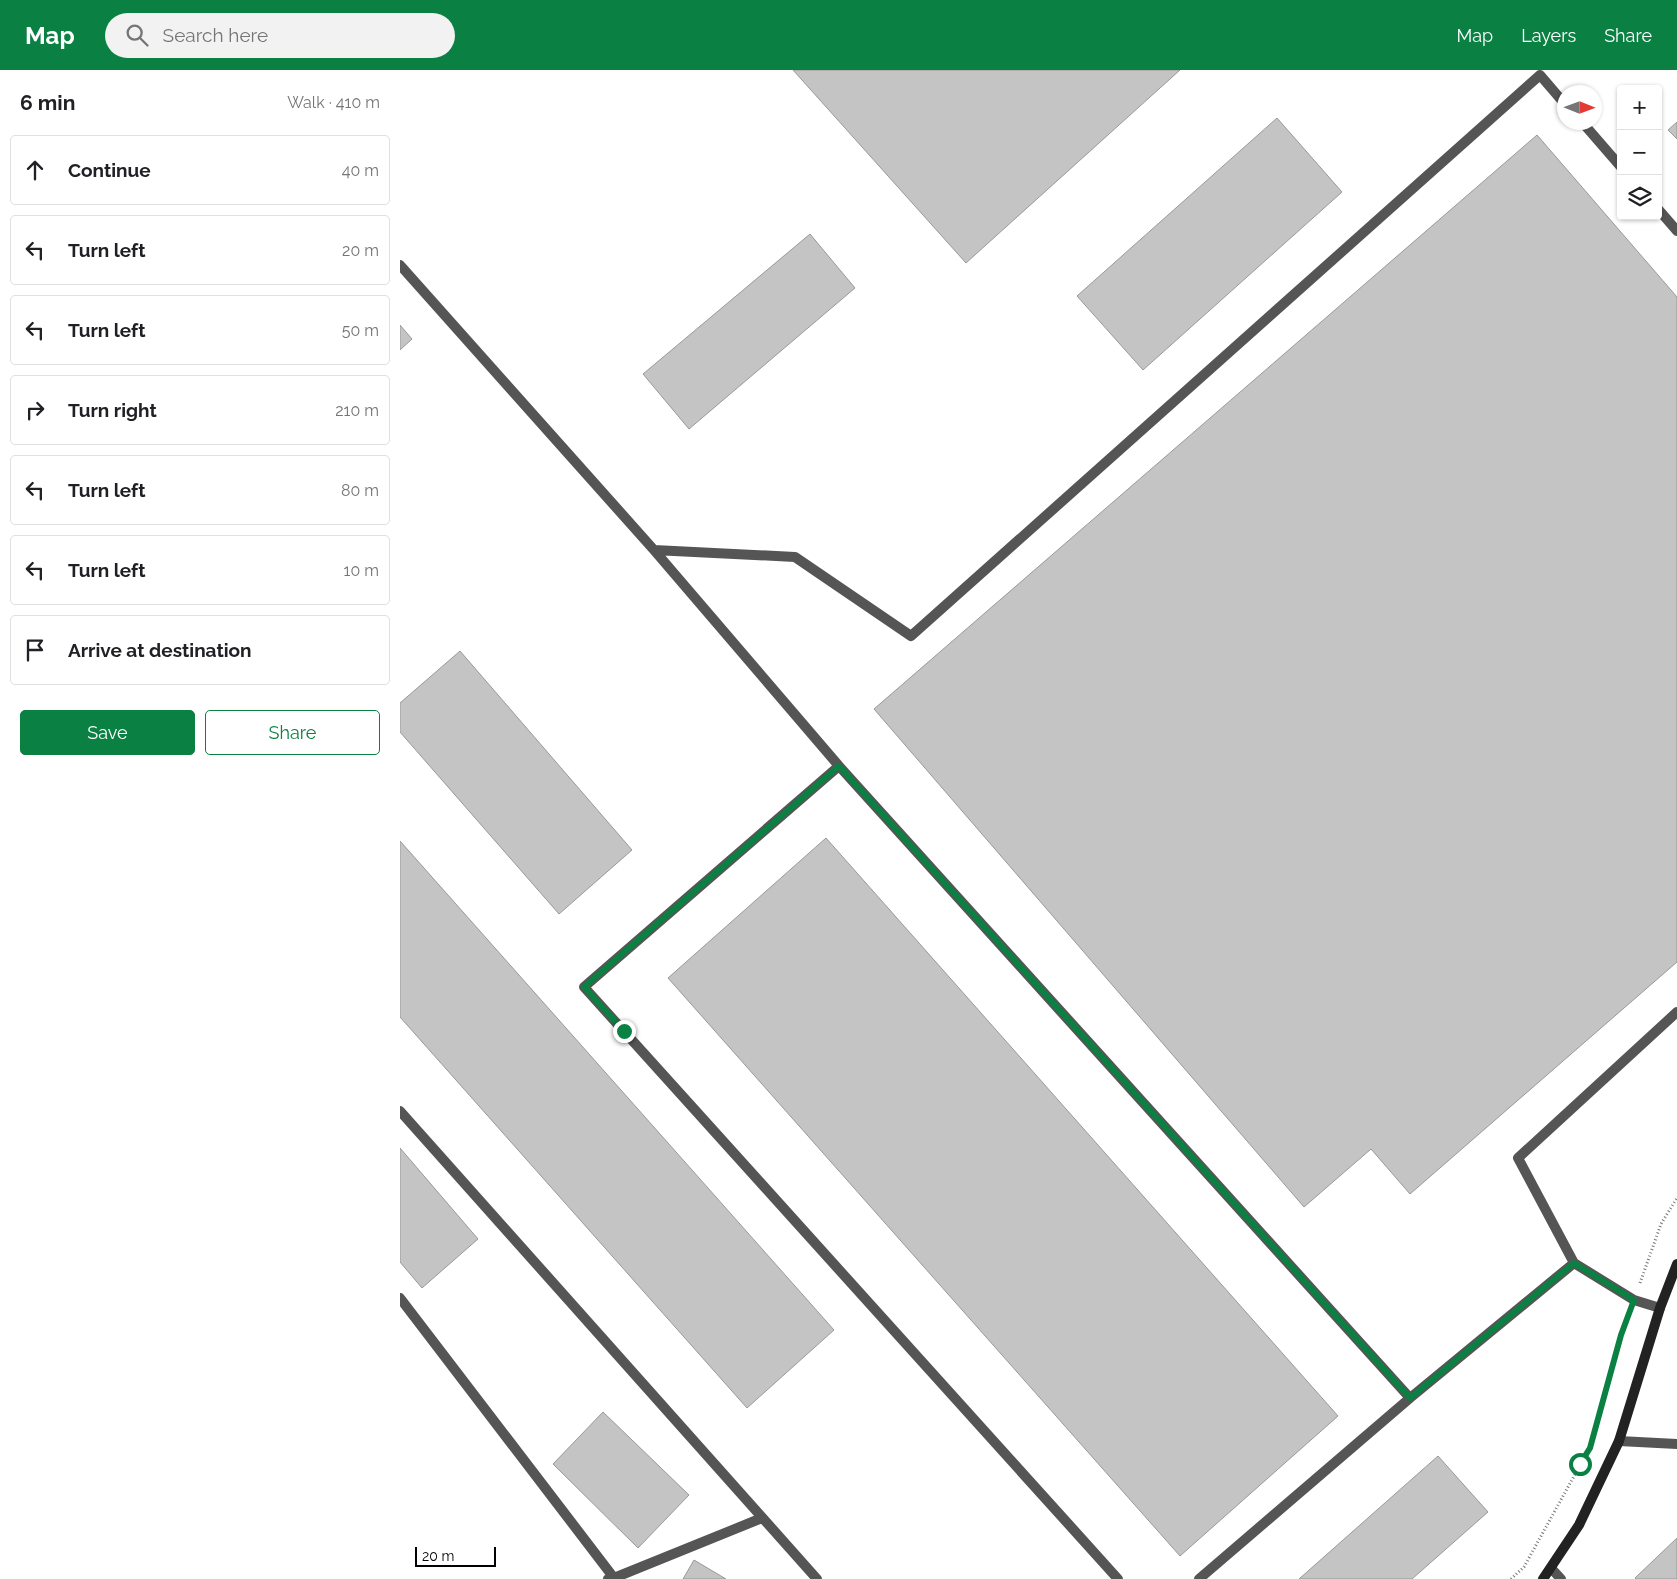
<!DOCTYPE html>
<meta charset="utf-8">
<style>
body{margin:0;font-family:Raleway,sans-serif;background:#f2f2f2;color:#202124}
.controls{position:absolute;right:15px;top:15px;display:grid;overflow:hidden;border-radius:5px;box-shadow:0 1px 4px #0004}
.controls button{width:45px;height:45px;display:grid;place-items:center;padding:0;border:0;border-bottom:1px solid #e0e0e0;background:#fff;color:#202124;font:25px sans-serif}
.compass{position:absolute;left:1157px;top:15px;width:45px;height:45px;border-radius:50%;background:#fff;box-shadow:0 1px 4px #0004;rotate:91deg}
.scale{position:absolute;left:15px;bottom:12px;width:81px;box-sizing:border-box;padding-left:5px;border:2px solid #000;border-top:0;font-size:14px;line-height:18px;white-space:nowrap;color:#000;-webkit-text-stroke:4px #fff;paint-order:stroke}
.stop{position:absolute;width:15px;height:15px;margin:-11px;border:4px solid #0b8043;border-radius:50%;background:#fff}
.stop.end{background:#0b8043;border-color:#fff;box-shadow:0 1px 5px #0008}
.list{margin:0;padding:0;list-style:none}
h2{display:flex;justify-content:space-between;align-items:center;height:65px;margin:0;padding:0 20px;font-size:21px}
h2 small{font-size:16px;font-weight:400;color:#757577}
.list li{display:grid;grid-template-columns:32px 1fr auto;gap:15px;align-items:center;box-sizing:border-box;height:70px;margin:0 10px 10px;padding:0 10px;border:1px solid #e0e0e0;border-radius:5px}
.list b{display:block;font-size:19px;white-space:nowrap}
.list em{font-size:16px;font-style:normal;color:#757577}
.actions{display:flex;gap:10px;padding:15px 20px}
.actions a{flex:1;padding:11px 0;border:1px solid #0b8043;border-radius:5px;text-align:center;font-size:18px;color:#0b8043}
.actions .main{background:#0b8043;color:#fff}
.icon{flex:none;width:28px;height:28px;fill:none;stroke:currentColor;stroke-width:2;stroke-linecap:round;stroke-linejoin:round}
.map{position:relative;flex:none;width:1277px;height:1509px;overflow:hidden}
header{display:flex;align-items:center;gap:30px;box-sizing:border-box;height:70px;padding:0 25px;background:#0b8043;color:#fff}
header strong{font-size:24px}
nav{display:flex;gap:28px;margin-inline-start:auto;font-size:18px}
.search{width:350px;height:45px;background:#f2f2f2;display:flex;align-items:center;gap:12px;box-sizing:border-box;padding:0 18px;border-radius:28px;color:#757577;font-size:19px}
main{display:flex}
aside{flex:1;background:#fff}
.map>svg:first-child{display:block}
</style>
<header>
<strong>Map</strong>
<div class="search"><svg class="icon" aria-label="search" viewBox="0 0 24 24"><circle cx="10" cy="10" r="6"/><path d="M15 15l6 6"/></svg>Search here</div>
<nav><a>Map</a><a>Layers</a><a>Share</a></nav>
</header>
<main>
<aside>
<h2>6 min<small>Walk · 410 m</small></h2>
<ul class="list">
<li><svg class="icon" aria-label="ahead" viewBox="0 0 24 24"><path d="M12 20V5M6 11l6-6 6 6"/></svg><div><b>Continue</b></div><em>40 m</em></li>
<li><svg class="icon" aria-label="left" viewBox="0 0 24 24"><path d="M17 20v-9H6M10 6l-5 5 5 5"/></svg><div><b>Turn left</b></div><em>20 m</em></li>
<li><svg class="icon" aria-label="left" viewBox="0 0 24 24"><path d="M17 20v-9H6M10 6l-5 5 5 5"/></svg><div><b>Turn left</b></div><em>50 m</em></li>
<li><svg class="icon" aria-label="right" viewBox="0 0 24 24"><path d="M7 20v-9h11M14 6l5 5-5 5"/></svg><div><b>Turn right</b></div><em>210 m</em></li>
<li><svg class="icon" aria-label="left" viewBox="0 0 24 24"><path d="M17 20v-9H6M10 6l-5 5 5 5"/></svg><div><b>Turn left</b></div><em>80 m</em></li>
<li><svg class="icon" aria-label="left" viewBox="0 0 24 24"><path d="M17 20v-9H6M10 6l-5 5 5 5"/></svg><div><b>Turn left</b></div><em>10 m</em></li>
<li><svg class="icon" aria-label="arrive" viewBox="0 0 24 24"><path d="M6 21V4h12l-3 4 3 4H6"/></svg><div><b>Arrive at destination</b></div></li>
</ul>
<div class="actions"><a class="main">Save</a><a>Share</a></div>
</aside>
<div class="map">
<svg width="1277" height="1509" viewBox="0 0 1277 1509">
<rect width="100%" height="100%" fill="#fff"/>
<path fill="#c4c4c4" stroke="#999" d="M393,0h387l-214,193z
M877,48l65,74 -199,178 -66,-74z
M1277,52v17l-9,-9z
M1137,65l140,162v665l-267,232 -39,-45 -67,58 -430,-498z
M410,164l45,54 -166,141 -46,-55z
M0,255l12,14 -12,11z
M60,581l172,199 -73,64 -159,-182v-29z
M426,768l512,578 -158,140 -512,-578z
M0,771l434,489 -87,78 -347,-391z
M0,1078l78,91 -56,49 -22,-26z
M203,1342l86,83 -51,53 -85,-84z
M1038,1386l50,56 -76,67h-113z
M1277,1468v41h-41l-1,-1z
M294,1490l32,19h-43z"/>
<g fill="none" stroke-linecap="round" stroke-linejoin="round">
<path stroke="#777" stroke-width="3" stroke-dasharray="1 2.5" stroke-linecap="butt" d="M1240,1213l21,-59 16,-26
M1111,1509l13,-12 66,-120 37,-130"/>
<path stroke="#555" stroke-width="10" d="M1182,52l39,45
M1258,139l19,22
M0,195l254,285 185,216 571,632 -211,181
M254,480l141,7 116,79 629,-561 24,28
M439,696l-255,221 534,592
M0,1041l417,468
M1174,1193l60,37 26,8
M0,1228l214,280 -6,1
M1010,1328l164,-135 -56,-105 159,-146
M1151,1498l10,11
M214,1508l148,-60"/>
<path stroke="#555" stroke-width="10" d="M1219,1371l58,3"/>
<path stroke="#222" stroke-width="10" d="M1143,1509l36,-54 40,-84 41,-133 17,-44"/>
</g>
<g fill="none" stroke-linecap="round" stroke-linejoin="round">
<path stroke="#0b8043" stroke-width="6" d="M224,961l-40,-44 255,-221 571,632 164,-135 60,37 -13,35 -31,113 -10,16"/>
</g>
</svg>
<div class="controls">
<button>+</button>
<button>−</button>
<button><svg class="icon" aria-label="layers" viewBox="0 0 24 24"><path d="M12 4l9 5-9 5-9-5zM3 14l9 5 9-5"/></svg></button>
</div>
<svg class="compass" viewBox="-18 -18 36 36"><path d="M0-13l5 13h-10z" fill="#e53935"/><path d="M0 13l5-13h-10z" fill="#757577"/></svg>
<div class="scale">20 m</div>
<div class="stop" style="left:1180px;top:1394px"></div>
<div class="stop end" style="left:224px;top:961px"></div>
</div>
</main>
